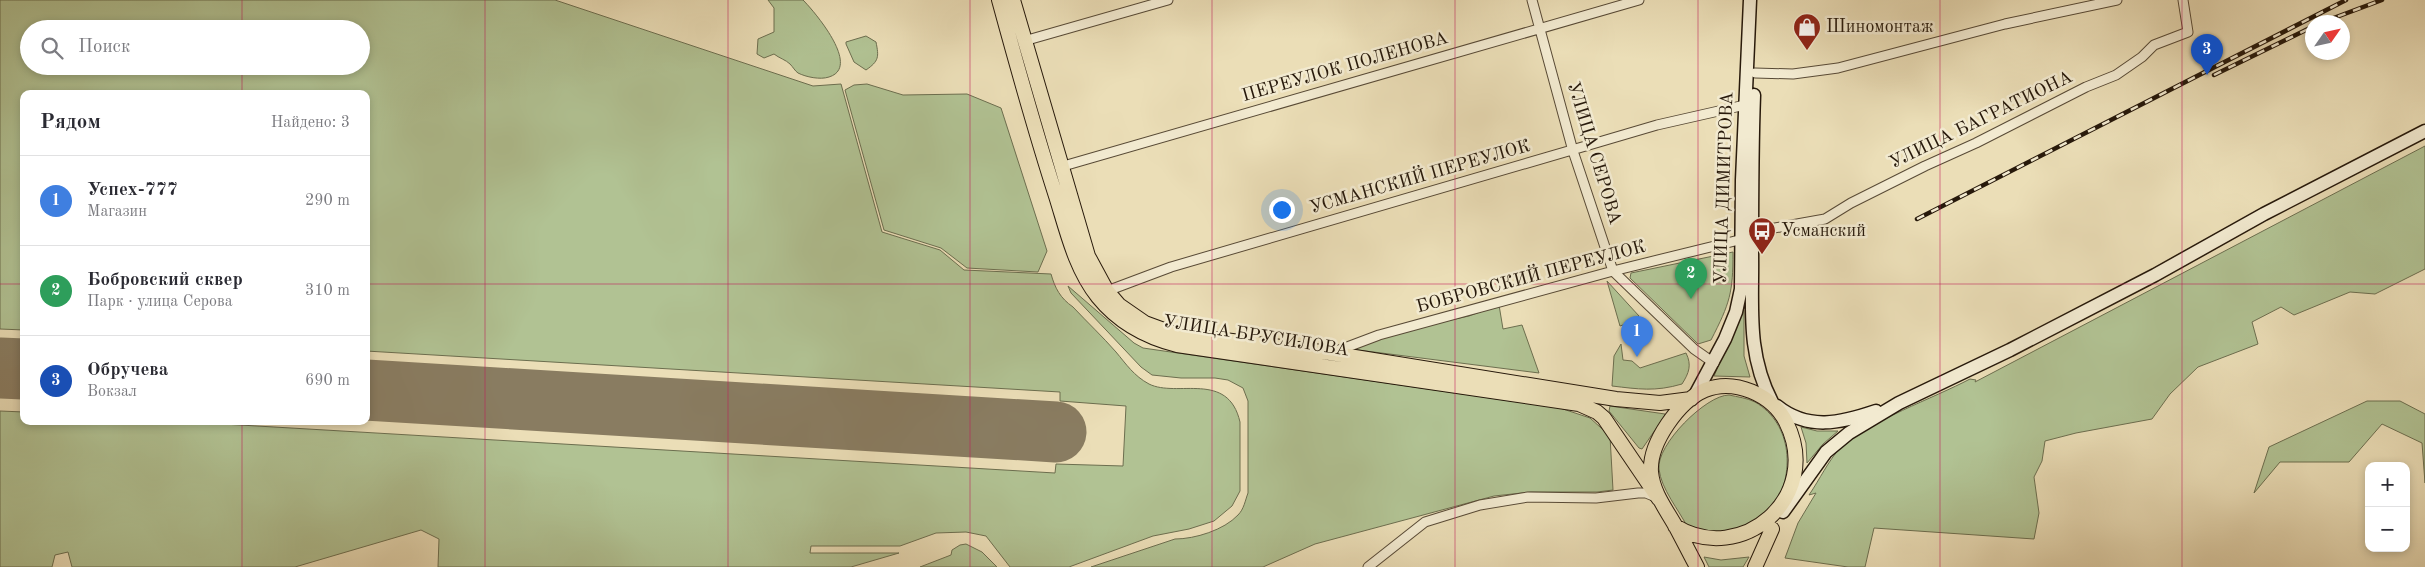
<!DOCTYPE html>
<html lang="ru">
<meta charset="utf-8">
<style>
body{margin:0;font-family:"Old Standard TT",serif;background:#f2f2f3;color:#2b2b33}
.controls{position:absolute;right:15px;bottom:15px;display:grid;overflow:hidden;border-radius:10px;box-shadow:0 2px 8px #0003}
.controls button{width:45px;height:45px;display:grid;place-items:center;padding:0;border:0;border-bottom:1px solid #e1e1e2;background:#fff;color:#2b2b33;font:25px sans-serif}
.compass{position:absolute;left:2305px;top:15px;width:45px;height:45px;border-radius:50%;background:#fff;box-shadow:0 2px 8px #0003;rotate:56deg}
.you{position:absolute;left:1281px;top:209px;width:18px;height:18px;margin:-12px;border:4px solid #fff;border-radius:50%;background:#1a73e8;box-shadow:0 0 0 8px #1a73e833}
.badge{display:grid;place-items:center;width:32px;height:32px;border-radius:50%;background:#db2777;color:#fff;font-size:16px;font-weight:700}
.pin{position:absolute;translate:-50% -41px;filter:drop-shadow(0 1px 2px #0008)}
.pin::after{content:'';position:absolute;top:26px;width:18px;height:15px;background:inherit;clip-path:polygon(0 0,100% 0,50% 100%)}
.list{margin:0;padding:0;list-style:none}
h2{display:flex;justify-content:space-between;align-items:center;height:65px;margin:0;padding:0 20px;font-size:21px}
h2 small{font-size:16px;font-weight:400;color:#7c7c81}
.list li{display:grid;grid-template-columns:32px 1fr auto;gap:15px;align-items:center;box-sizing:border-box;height:90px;padding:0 20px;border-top:1px solid #e1e1e2}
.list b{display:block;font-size:19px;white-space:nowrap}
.list p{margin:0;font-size:16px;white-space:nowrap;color:#7c7c81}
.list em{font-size:16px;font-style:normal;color:#7c7c81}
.icon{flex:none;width:28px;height:28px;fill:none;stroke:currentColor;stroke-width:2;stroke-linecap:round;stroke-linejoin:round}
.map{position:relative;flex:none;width:2425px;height:567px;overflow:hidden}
.search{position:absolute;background:#fff;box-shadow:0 2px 8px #0003;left:20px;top:20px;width:350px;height:55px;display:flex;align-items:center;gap:12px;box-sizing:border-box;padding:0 18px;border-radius:28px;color:#7c7c81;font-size:19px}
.panel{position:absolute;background:#fff;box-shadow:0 2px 8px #0003;left:20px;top:90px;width:350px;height:335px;border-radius:10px}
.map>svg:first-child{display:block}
</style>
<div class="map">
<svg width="2425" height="567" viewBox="0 0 2425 567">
<rect width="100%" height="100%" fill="#ebdeb7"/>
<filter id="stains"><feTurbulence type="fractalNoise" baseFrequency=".004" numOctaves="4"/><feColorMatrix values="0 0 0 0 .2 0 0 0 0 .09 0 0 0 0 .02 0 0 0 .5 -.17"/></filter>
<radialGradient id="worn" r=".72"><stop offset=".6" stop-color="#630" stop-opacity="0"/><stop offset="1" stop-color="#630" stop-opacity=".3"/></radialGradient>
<path fill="#b1c293" stroke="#6c6e4f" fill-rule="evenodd" d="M0,0h555l258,86 28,-2 41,148 58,18 24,20 87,4c4,14 9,24 22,33 14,15 29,29 43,45 10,12 18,24 33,32 28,14 79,-14 91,38v69l-8,15 -18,15 -25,8 -36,7 -84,31h-59l-24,-31 -20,-4 -30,1 -36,13h-89l-1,7h89l-48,14h-413l1,-28 -18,-9 -126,37h-223l-4,-15 -13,3 -3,12h-52v-156l24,1v9h148l883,52 1,-9 67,2 3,-60 -66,-5v-9l-694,-41v-257h-342v236l-24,-1zM29,29h332v37h-332z
M768,0h35c11,11 59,67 26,77 -9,3 -23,0 -31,-4 -3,-2 -5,-6 -8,-9 -4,-4 -11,-6 -16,-10l-10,4 -7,-4 1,-15 16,-7v-24z
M866,36l10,6c3,15 3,19 -10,28l-12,-8 -8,-18v-2z
M867,84l36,11 64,-1 34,14 46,143 -9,21 -71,-4 -26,-20 -57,-18 -39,-140 9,-5z
M2425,146v123l-50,25 -25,-2 -56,23 -13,-8 -29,15 6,22 -60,23 -28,27 -18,25 -76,14 -31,8 -3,20 -8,16 5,36 -5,26 -160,-11 -9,39h-17l-63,-9 13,-35 18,-30 -7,2c11,-16 19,-34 32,-48 28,-26 93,-49 129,-68l6,1 -1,2z
M1733,252c0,41 -3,51 -22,88l-13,4 -68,-66 1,-5z
M1607,281l32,35 -10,7 -9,3z
M1068,286l66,57 9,5 417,60 30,10 20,18 3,54 -16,2h-66l-37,4 -179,48 -52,23h-172l84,-28c20,0 49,-9 63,-24 6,-6 7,-14 10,-22v-92l-5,-13 -15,-8 -13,-2h-34l-29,-3 -11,-8 -70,-74z
M1499,305l4,24 19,-4 17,48 -189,-24 -1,-7 120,-26z
M1742,310h2v46l6,21 -36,-1z
M1621,344l2,16 9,1 8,7 46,-15c6,12 3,20 -4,31 -27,8 -44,5 -70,2l2,-30z
M1729,395c9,2 18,3 26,7 38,22 40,73 18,106 -8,11 -22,20 -32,29l-53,-9c-9,-18 -27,-39 -29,-59 -3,-24 47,-74 70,-74z
M2367,401h33l25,13v69l-3,-40 -40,-19 -33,38h-69l-26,31 15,-46z
M1610,406l55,8 -1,3 -22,32 -3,-1 -30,-37z
M1801,427l16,4h21l-15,13 -16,19 -1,-20z
M966,544l16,8 15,15h-77l31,-12 1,-5 8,-5z
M1704,557l17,3 28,-3 -6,10h-34z"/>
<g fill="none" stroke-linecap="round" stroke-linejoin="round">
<path stroke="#897c61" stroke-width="61" d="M0,368l24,1
M366,390l690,42"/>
<g stroke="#584a36" stroke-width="11">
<path id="street" d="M1532,0l41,151 40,120 81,78 20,14
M1024,41l144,-41
M1755,73l38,1 45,-6 167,-44 112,-24
M1060,167l579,-167
M1752,232l73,-13 26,-16 74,-37 51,-23 110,-56 30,-12 26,-18 12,-12 34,-13 -5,-32
M1107,291l64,-24 418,-122 68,-20 88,-20
M1334,352l45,-17 234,-64 130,-32
M1368,567l57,-45 55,-17 48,-8 68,1 42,-5h8l12,5"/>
</g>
<g stroke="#27190b" stroke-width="15">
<path id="secondary" d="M1754,95c-2,53 -2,105 -2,157 1,54 -6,100 20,150
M1694,397l31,-58 11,-27 5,-23 1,-109 8,-180
M1777,406c31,25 64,17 99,5
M1783,512l43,-60 23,-19 50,-30 111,-53 145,-75 109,-61 161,-83"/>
</g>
<g stroke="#27190b" stroke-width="16">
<path id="primary" d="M999,0c18,66 36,131 57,196 11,35 19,72 42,101 21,26 47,40 79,48l402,59 18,8 7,6 55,81
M1013,0l75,256 19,35 12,14 26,18 30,11 155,19 286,46 44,4 31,-4
M1675,526c66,41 149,-29 111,-104 -14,-27 -51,-44 -81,-32 -26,11 -56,53 -54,82 2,21 15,37 25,55 7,13 14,27 21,40
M1755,567l17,-38"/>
</g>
<use href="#street" stroke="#f2ead0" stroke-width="9"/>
<use href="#secondary" stroke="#f2ead0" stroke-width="12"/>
<use href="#primary" stroke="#ebdeb7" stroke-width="14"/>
<g stroke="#27190b" stroke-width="4.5">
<path id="rail" d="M2323,22l59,-22
M2214,75l98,-48
M1917,219l429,-219"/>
</g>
<use href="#rail" stroke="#f2ead0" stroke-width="2.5" stroke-dasharray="8" stroke-linecap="butt"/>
</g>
<path fill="none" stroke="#c2185b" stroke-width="1" stroke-opacity="0.55" d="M242,0v29M485,0v567M728,0v567M970,0v567M1212,0v567M1455,0v567M1698,0v567M1940,0v567M2182,0v567M242,66v28M0,284h24M366,284h2059M242,421v146"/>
<defs>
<g id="shop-pin" transform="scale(1.4375)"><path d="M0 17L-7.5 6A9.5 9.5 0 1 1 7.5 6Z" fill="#8f2418" stroke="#f2ead0"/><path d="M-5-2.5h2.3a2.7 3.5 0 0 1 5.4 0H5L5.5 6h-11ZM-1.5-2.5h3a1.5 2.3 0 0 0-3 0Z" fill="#fff"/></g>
<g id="bus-pin" transform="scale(1.4375)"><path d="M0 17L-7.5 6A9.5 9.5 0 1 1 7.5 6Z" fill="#8f2418" stroke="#f2ead0"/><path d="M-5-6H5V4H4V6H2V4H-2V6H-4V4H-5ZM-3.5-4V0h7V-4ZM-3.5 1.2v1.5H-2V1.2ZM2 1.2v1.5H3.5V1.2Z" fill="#fff"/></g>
</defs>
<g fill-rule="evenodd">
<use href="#shop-pin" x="1807" y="27"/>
<use href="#bus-pin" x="1762" y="231"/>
</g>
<g text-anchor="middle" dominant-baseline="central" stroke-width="5" stroke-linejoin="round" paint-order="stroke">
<g font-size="18" fill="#27190b" stroke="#f2ead0" text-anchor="start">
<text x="1826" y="27">Шиномонтаж</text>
<text x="1781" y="231">Усманский</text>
</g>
<g font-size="18" fill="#27190b" stroke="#f2ead0">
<text transform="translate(1345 67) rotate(-16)">ПЕРЕУЛОК ПОЛЕНОВА</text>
<text transform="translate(1981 120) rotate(-26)">УЛИЦА БАГРАТИОНА</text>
<text transform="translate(1594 153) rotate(73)">УЛИЦА СЕРОВА</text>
<text transform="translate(1420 177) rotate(-16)">УСМАНСКИЙ ПЕРЕУЛОК</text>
<text transform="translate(1724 188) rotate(-88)">УЛИЦА ДИМИТРОВА</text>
<text transform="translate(1531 277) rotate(-15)">БОБРОВСКИЙ ПЕРЕУЛОК</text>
<text transform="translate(1256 336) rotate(9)">УЛИЦА БРУСИЛОВА</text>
</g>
</g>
<rect width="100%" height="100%" filter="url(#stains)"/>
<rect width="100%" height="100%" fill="url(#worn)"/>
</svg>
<div class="controls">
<button>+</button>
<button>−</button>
</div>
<svg class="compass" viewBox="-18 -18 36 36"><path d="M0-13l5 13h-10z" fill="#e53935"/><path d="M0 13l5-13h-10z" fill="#7c7c81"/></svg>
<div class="you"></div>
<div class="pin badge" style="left:1637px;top:357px;background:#3f7fe0">1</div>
<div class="pin badge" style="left:1691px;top:299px;background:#2e9e5b">2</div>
<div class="pin badge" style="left:2207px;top:75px;background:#1a4fb4">3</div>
<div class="search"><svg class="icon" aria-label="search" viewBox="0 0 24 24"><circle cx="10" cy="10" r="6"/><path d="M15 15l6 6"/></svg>Поиск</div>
<section class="panel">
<h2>Рядом<small>Найдено: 3</small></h2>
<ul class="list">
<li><span class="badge" style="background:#3f7fe0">1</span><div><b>Успех-777</b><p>Магазин</p></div><em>290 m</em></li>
<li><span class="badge" style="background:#2e9e5b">2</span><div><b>Бобровский сквер</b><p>Парк · улица Серова</p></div><em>310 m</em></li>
<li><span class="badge" style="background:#1a4fb4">3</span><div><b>Обручева</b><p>Вокзал</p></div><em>690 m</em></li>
</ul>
</section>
</div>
